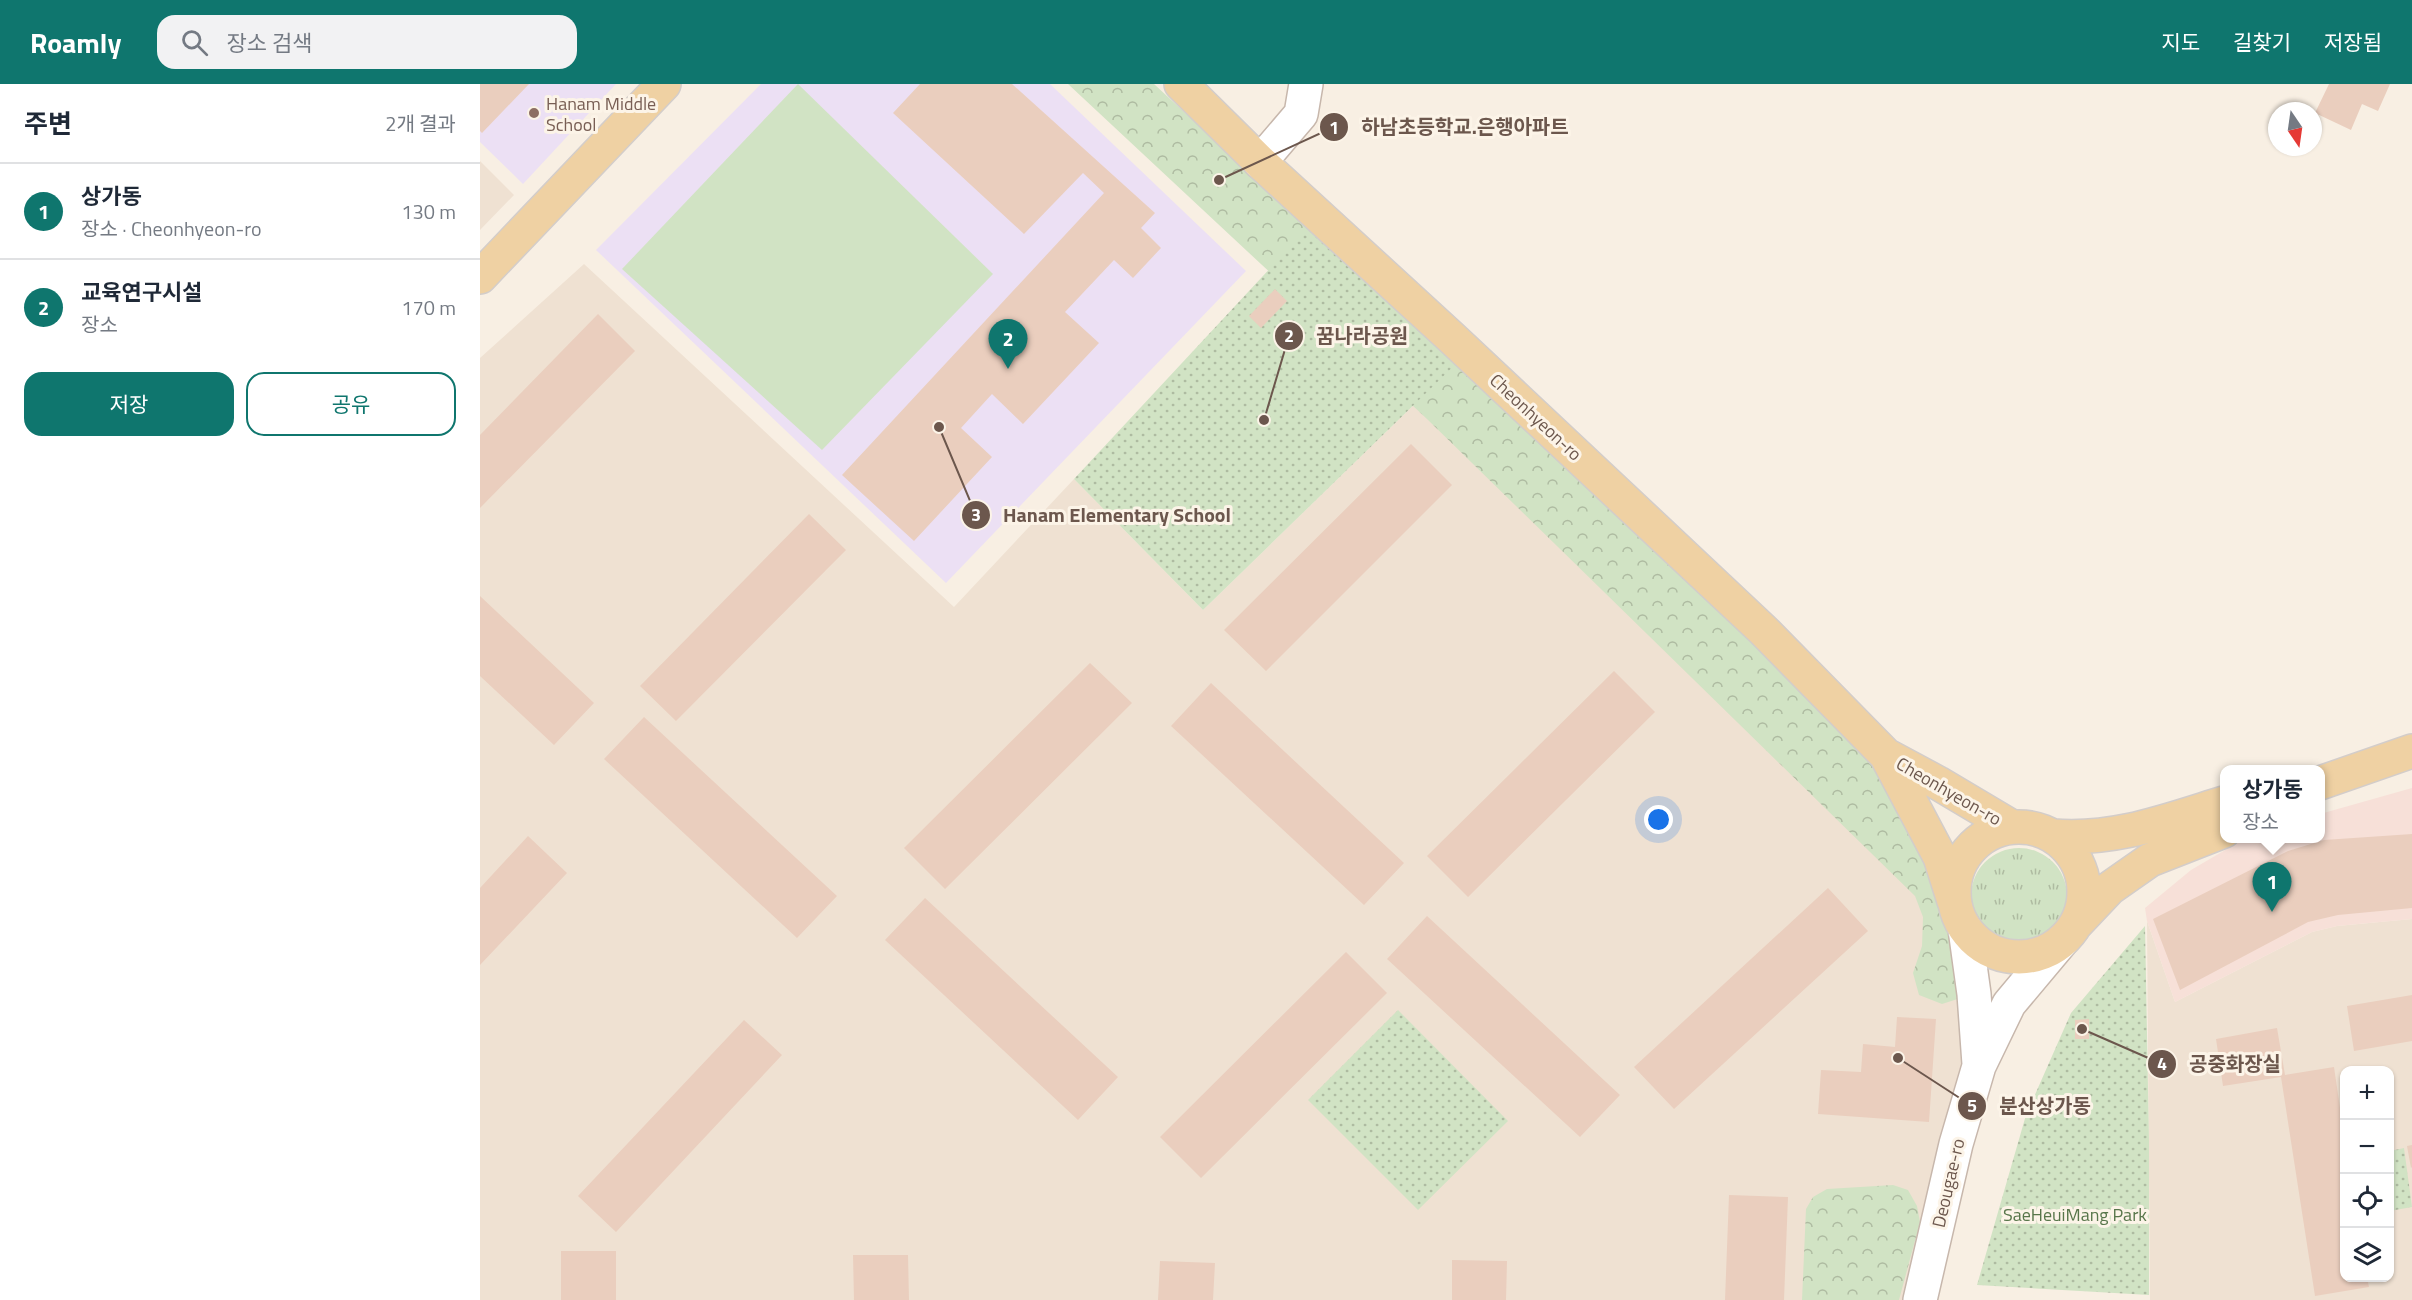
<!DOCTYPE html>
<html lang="ko">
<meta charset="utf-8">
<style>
body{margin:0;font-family:"Titillium Web","Noto Sans KR",sans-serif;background:#f2f2f3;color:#1f2937}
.controls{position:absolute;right:18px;bottom:18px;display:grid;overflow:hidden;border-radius:12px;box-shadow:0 2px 4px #0004}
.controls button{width:54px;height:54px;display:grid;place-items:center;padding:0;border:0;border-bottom:2px solid #e0e1e3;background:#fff;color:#1f2937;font:30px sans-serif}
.compass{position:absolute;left:1788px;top:18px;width:54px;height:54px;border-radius:50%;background:#fff;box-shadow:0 2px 4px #0004;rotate:167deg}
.you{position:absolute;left:1179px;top:736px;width:21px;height:21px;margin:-15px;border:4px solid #fff;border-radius:50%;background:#1a73e8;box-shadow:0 0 0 9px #1a73e833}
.badge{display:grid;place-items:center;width:39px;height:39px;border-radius:50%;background:#0f766e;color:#fff;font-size:20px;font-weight:700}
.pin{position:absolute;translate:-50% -50px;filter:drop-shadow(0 2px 3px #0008)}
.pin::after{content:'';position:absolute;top:32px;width:21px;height:18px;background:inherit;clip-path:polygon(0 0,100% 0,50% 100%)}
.popup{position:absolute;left:1740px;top:681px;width:105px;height:78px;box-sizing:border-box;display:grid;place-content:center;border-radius:12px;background:#fff;filter:drop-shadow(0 2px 4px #0005);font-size:20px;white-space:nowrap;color:#747a83}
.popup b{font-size:22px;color:#1f2937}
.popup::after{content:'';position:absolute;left:50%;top:100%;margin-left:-12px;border:12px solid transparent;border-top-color:#fff}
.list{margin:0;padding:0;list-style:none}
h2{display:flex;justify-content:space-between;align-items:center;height:78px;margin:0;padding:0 24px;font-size:26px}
h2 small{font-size:20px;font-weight:400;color:#747a83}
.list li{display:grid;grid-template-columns:39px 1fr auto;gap:18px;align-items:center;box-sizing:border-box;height:96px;padding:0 24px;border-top:2px solid #e0e1e3}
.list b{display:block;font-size:22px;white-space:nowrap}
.list p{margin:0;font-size:20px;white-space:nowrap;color:#747a83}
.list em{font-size:20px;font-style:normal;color:#747a83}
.actions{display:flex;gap:12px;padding:18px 24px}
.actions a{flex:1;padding:14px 0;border:2px solid #0f766e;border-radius:18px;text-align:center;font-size:21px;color:#0f766e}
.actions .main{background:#0f766e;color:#fff}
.icon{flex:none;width:33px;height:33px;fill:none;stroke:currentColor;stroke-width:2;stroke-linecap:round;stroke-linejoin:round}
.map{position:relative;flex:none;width:1932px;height:1216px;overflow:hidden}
header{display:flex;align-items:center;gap:36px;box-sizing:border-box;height:84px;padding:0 30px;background:#0f766e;color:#fff}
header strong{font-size:28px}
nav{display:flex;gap:33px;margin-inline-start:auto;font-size:21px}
.search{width:420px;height:54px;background:#f2f2f3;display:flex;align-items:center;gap:15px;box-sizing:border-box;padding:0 21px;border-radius:18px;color:#747a83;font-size:22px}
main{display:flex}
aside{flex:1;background:#fff}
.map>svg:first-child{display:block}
</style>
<header>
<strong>Roamly</strong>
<div class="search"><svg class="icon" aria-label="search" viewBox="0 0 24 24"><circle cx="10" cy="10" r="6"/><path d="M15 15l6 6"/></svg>장소 검색</div>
<nav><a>지도</a><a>길찾기</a><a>저장됨</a></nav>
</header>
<main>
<aside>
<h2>주변<small>2개 결과</small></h2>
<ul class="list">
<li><span class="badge">1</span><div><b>상가동</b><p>장소 · Cheonhyeon-ro</p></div><em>130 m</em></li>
<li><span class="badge">2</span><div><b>교육연구시설</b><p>장소</p></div><em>170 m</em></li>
</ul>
<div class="actions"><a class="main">저장</a><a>공유</a></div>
</aside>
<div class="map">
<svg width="1932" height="1216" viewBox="0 0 1932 1216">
<defs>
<pattern id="grass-tufts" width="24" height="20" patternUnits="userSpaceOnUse" patternTransform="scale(1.5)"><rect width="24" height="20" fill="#d1e3c4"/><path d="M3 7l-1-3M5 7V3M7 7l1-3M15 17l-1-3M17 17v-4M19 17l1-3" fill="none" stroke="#aebba1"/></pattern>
<pattern id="forest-crowns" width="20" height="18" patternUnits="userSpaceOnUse" patternTransform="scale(1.5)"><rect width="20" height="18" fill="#d1e3c4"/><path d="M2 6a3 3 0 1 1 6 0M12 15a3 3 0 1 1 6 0" fill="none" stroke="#aebba1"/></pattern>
<pattern id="park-dots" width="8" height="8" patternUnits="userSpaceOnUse" patternTransform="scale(1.5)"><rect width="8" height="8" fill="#d1e3c4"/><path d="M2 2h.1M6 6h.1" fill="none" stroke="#aebba1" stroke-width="1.8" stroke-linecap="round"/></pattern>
</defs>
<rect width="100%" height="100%" fill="#f8efe3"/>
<path fill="#efe1d2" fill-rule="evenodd" d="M0,77l34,34 -34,35z
M104,180l370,343 120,-128 129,131 257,-250 471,450 33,66 14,38 2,96 -76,290h-1424v-942z
M1932,835v381h-262l-3,-379 28,81 137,-70 25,-6zM1864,986h46v208h-46z"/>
<path fill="#f7e0d8" d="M1932,704v131l-75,7 -25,6 -137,70 -28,-81 -2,-13 46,-38 53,-31 76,-1v-24z"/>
<path fill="#ece0f4" d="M0,0h136l-93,100 -43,-42z
M281,0h289l196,187 -300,312 -350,-333z"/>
<path fill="url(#grass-tufts)" d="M1491 812a48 48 0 1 1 96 0a48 48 0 1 1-96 0Z"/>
<path fill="url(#forest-crowns)" d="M588,0h86l733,678 70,115 14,35 8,39 -12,45 -25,8 -23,-9 -6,-22 9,-27 1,-29 -8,-21 -488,-477z
M1413,1101l15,5 9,16 3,16 -21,78h-97l4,-91 7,-12 14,-8z"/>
<path fill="url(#park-dots)" d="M834,137l146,139 -257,250 -129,-131z
M1665,842l4,214v155l-172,-10 49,-170 45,-102z
M918,926l110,111 -90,89 -110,-110z
M1924,1064l8,59 -22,4v-60z"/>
<path fill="#d1e3c4" d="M318,0l195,190 -171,176 -200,-181z"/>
<path fill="#eacebe" d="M0,0h49l-47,49 -2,-2z
M440,0h92l143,129 -14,15 20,20 -28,30 -19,-18 -49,52 34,31 -76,81 -31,-30 -31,34 31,29 -78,84 -72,-66 262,-282 -21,-20 -59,61 -131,-121z
M1849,0h61l-12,27 -16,-7 -11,26 -36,-17z
M795,205l12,12 -26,27 -12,-12z
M118,230l37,37 -155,157v-73z
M931,360l41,41 -186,186 -42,-41z
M329,430l37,36 -170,171 -36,-35z
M0,512l114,107 -40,42 -74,-69z
M610,579l42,40 -187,186 -41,-41z
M1134,587l41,41 -187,185 -41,-41z
M731,599l193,180 -40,42 -193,-179z
M164,633l193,179 -40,42 -193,-179z
M1932,750v74l-74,7 -30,7 -128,68 -27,-71 135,-68 36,-11z
M48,752l39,37 -87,92v-77z
M1348,804l40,43 -194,178 -40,-42z
M445,814l193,179 -40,43 -193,-180z
M947,832l193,179 -40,42 -193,-178z
M866,868l41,41 -186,185 -41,-41z
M1932,911v46l-58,10 -7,-45z
M1417,933l39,2 -7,103 -111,-8 3,-44 40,2 2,-28 32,3z
M1609,935v20h-14v-19z
M264,936l38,35 -166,177 -38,-36z
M1797,944l8,47 49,-8 10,68v143h23l2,9 -54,9 -34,-219 -58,9 -7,-47z
M1932,1061v22l-1,1 -4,-22z
M1249,1111l59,2 -4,103h-59z
M81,1167h55v49h-55z
M373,1171h55l1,45h-55z
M972,1176l55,1 -1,39h-54z
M680,1177l55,2 -2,37h-55z"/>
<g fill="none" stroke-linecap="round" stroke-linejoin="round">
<g stroke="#c7b7ac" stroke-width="36">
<path id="minor" d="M780,78l41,-48 5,-30
M1485,845l9,65 5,70
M1440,1216l36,-156 23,-78 30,-62 52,-62"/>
</g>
<g stroke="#d3cdca" stroke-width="36">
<path id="major" d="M701,0l79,78 193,177 310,291 123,125 54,102 14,44
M0,193l184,-193
M1406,671l52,28 74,44
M1840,699l92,-32
M1474 808a65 65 0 1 1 130 0a65 65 0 1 1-130 0Z
M1573,752c61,5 113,-15 171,-33
M1596,840l34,-36 40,-28 74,-29"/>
</g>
<use href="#minor" stroke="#fff" stroke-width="33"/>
<use href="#major" stroke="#efd1a3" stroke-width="33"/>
</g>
<circle fill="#8d6e63" stroke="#fcf4e8" stroke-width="2" cx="54" cy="29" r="6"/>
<g text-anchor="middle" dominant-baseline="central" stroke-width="6" stroke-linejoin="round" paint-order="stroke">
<g font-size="18" fill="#785e54" stroke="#fcf4e8" text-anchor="start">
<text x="66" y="19">Hanam Middle<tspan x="66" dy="21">School</tspan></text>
</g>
<g font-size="18" fill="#6c574d" stroke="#fcf4e8">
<text transform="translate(1056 333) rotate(43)">Cheonhyeon-ro</text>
<text transform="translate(1469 707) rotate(30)">Cheonhyeon-ro</text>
<text transform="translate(1468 1099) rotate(-77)">Deougae-ro</text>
</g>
<g font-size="18" fill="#58764a" stroke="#fcf4e8">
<text x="1595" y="1130">SaeHeuiMang Park</text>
</g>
</g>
<path fill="none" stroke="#6c574d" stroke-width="2" d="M739 96L854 43M784 336L809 252M459 343L496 431M1602 945L1682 980M1418 974L1492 1022"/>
<g fill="#6c574d" stroke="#fcf4e8" stroke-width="2">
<circle cx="739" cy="96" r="6"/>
<circle cx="784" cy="336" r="6"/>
<circle cx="459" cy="343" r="6"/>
<circle cx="1602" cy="945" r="6"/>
<circle cx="1418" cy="974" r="6"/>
<circle cx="854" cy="43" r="15"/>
<circle cx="809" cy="252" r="15"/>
<circle cx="496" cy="431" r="15"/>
<circle cx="1682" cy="980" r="15"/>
<circle cx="1492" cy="1022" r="15"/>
</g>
<g font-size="18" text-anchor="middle" font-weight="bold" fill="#fff">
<text x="854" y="50">1</text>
<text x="809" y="258">2</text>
<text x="496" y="437">3</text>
<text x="1682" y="986">4</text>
<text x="1492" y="1028">5</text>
</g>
<g font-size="20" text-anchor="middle" font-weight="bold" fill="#6c574d" stroke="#fcf4e8" stroke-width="6" stroke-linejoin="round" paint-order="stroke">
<text x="985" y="50">하남초등학교.은행아파트</text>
<text x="882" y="259">꿈나라공원</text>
<text x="637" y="438">Hanam Elementary School</text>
<text x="1755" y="987">공중화장실</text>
<text x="1565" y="1029">분산상가동</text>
</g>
</svg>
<div class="controls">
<button>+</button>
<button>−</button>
<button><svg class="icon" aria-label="locate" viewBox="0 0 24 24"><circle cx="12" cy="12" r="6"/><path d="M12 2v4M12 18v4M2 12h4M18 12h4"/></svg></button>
<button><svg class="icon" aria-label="layers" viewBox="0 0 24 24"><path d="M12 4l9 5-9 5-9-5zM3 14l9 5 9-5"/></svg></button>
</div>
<svg class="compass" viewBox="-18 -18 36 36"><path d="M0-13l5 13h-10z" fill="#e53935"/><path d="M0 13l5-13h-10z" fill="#747a83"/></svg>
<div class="you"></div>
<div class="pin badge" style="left:1792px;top:828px">1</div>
<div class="popup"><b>상가동</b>장소</div>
<div class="pin badge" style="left:528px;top:285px">2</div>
</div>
</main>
